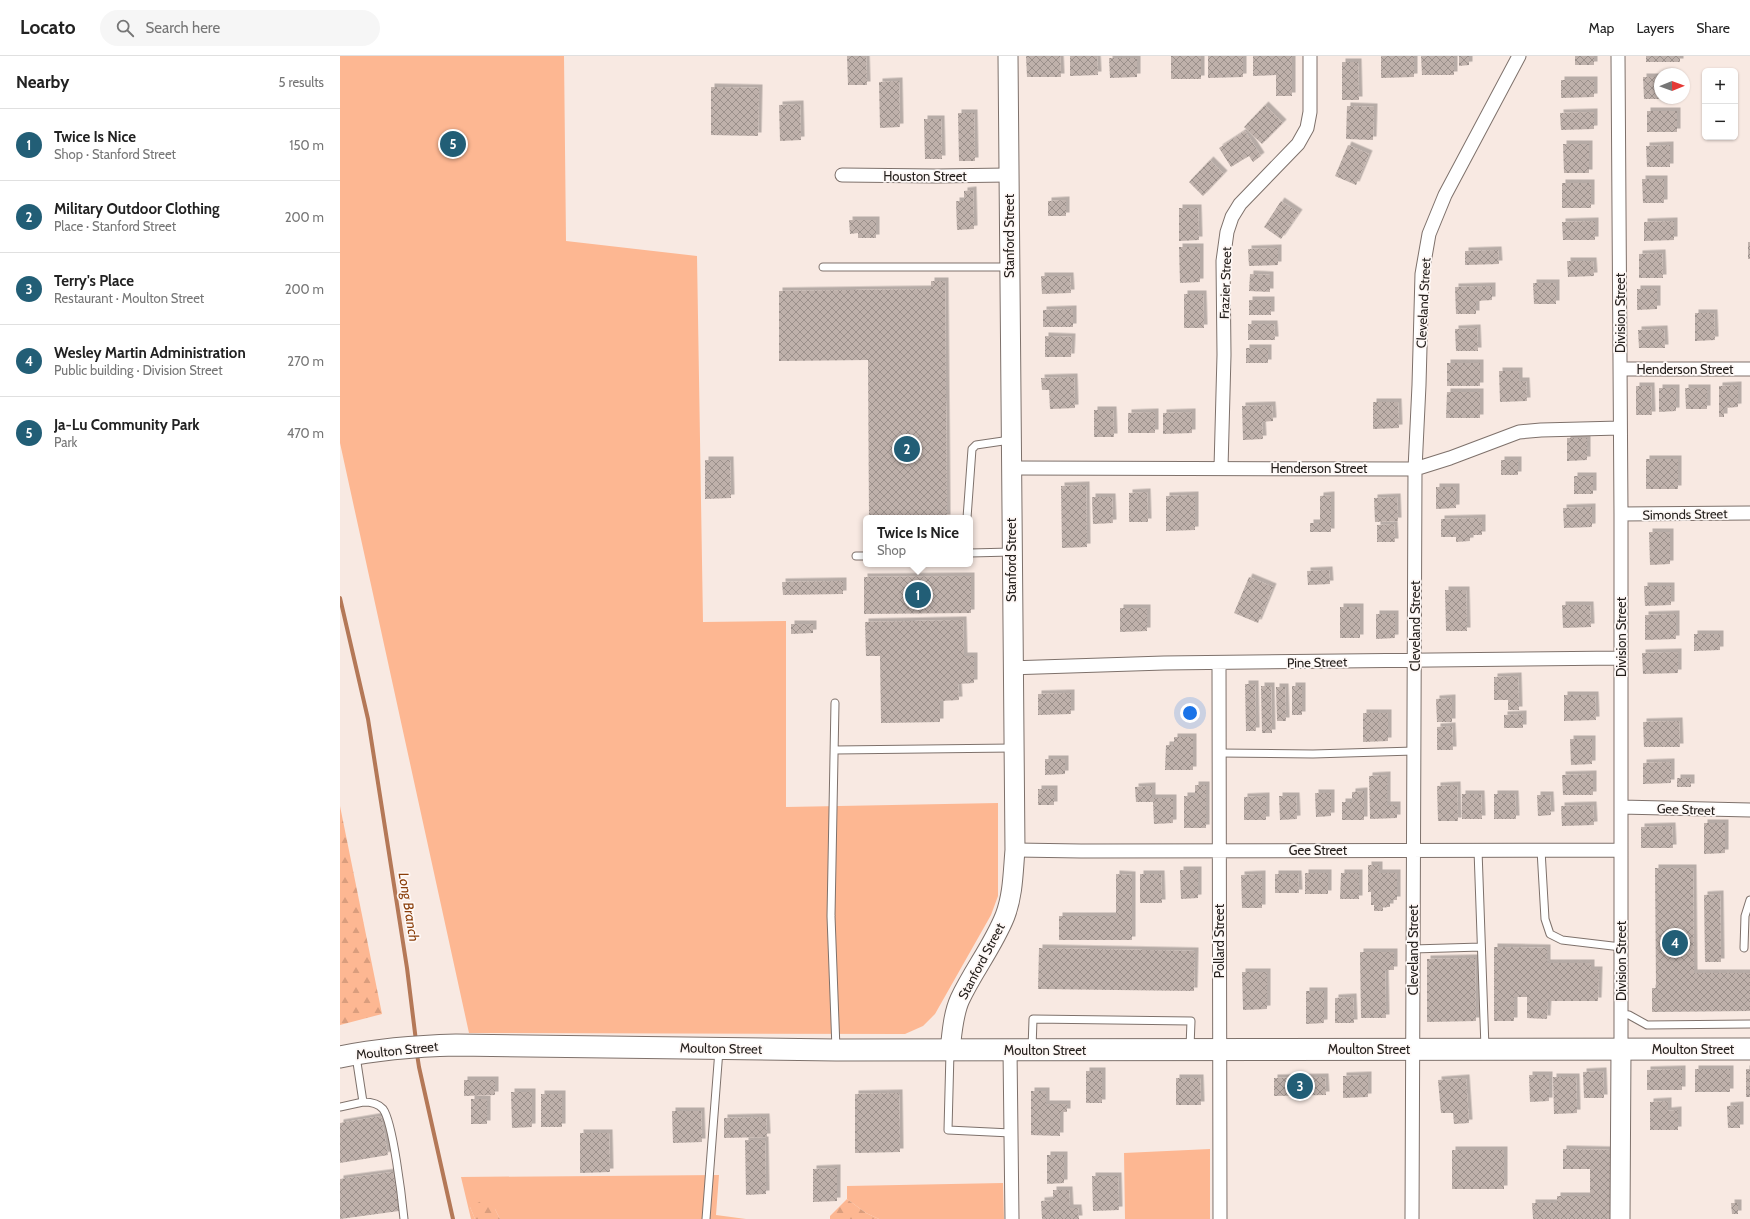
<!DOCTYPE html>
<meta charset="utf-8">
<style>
body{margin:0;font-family:Cabin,sans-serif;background:#f6f6f6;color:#222}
.controls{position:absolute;right:12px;top:12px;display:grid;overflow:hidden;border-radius:6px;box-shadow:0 1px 3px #0004}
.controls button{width:36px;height:36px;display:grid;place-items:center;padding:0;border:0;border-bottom:1px solid #e0e0e0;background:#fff;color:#222;font:20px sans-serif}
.compass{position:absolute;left:1314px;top:12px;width:36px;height:36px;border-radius:50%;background:#fff;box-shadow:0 1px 3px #0004;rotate:89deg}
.you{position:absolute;left:850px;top:657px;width:14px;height:14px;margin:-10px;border:3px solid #fff;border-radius:50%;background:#1a73e8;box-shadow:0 0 0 6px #1a73e833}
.badge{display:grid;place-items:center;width:26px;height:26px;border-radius:50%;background:#225e76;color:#fff;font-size:13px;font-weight:700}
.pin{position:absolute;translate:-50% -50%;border:2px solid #fff;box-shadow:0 1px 4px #0006}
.popup{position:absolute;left:523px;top:459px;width:110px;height:52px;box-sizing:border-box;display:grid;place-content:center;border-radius:6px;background:#fff;filter:drop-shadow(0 1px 3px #0005);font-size:13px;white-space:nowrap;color:#767676}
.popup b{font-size:15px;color:#222}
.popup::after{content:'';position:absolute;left:50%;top:100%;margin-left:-8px;border:8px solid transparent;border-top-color:#fff}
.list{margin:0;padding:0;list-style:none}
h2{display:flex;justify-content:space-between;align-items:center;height:52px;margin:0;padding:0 16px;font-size:17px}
h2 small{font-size:13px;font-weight:400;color:#767676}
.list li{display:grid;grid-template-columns:26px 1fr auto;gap:12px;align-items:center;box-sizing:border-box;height:72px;padding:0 16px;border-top:1px solid #e0e0e0}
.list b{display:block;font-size:15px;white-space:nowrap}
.list p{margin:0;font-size:13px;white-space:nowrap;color:#767676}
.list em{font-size:13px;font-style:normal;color:#767676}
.icon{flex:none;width:22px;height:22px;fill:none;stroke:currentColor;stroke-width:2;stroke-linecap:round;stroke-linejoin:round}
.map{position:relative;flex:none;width:1410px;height:1163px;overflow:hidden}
header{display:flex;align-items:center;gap:24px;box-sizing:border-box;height:56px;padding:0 20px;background:#fff;border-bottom:1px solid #e0e0e0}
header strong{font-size:19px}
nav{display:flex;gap:22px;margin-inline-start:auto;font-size:14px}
.search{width:280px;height:36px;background:#f6f6f6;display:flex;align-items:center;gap:10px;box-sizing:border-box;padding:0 14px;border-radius:22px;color:#767676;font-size:15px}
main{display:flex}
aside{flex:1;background:#fff}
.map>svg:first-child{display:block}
</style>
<header>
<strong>Locato</strong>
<div class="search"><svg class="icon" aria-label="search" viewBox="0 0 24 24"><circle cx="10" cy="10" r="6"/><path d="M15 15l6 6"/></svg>Search here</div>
<nav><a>Map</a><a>Layers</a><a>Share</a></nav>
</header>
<main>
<aside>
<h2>Nearby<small>5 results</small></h2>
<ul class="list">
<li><span class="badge">1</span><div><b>Twice Is Nice</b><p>Shop · Stanford Street</p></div><em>150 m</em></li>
<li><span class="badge">2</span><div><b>Military Outdoor Clothing</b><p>Place · Stanford Street</p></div><em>200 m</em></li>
<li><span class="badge">3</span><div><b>Terry's Place</b><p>Restaurant · Moulton Street</p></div><em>200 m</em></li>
<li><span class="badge">4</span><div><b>Wesley Martin Administration</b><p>Public building · Division Street</p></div><em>270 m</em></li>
<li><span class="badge">5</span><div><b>Ja-Lu Community Park</b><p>Park</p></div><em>470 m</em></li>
</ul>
</aside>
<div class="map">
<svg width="1410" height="1163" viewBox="0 0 1410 1163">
<defs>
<pattern id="forest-firs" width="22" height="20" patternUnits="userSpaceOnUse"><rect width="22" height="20" fill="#fdb792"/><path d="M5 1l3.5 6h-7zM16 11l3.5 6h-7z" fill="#d99d7d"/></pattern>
<pattern id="building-cross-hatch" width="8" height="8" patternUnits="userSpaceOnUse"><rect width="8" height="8" fill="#bfb1ab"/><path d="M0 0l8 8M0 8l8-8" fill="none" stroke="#9b908b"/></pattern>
<filter id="shadow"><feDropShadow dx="3.5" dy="-3.5" stdDeviation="0" flood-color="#0004"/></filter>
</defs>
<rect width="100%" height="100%" fill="#f8e9e2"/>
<path fill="#fdb792" d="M0,0h224l2,185 131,15 6,366 83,-1v186l212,-4v93l-7,19 -56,99 -12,12 -18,8 -436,-1 -129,-590z
M870,1093v70h-85l-1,-66z
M379,1119l-3,40 30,4h-246l-5,-10 -25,-2 5,12h-4l-10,-42z
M663,1127l1,36h-125l-13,-6 -19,-14v-13z"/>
<path fill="url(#forest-firs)" d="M0,750l42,208 -42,11z
M507,1143l19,14 13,6h-49v-3z
M143,1144l12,9 5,10h-25l-5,-12z"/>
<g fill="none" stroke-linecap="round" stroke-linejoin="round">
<path stroke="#b47857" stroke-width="4" d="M0,542l28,121 39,249 9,73
M77,998l2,13 34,152"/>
</g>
<path fill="url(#building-cross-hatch)" filter="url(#shadow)" d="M507,0h19l1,29h-19z
M686,0h34l1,21h-34z
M730,0h27l1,19 -28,1z
M831,0h30v23h-30z
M868,0h35v21l-35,1z
M913,0h39v40h-16v-21l-23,1z
M1041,0h33v21l-33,1z
M1081,0h33v19h-32z
M1119,0h10v9l-10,1z
M1235,0h19v9h-19z
M1306,0h34v6h-34z
M769,2h28v19l-27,1z
M1002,6h16l1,38h-17z
M1303,21h17v22h-16z
M1221,24h33v17l-33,1z
M559,25l1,46 -20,1 -1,-46z
M371,31l48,1 -1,48 -47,-1z
M460,48l1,36 -21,1 -1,-36z
M925,49l18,18 -21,21 -18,-17z
M1007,50l27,1 -1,33 -27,-1z
M1307,55h30v21h-30z
M1254,56v17l-33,1 -1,-17z
M618,57h16l1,48h-16z
M584,63h17l1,40h-17z
M905,75l16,25 -8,6 -4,-6 -18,11 -12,-19z
M1223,88h26v29h-25z
M1008,89l21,9 -13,31 -21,-9z
M1330,89v22h-23l-1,-21z
M870,104l14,14 -21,22 -14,-14z
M1302,123h22v24h-21z
M1222,127h29v25h-29z
M633,134l1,39 -17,1 -1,-29h8v-10z
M726,144v16h-18v-15z
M941,145l18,12 -18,26 -17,-12z
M839,152h19l1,32 -20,1z
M509,164h27v18h-18v-5l-8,1z
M1255,165v19h-32l-1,-18z
M1334,165v19l-30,1v-19z
M1408,186h2v17h-2z
M839,191h21v35l-20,1z
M938,192v17l-29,1 -1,-17z
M1158,194l1,14 -34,1v-14z
M1322,197l1,25h-24v-24z
M1227,205h26l1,15 -26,1z
M910,218l20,1v17l-21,-1z
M701,220h29l1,17 -29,1z
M591,225h14l2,237h-78l-1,-158 -89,1v-70l152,-2z
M1193,227h23v21h-22z
M1152,230v14l-16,1v13h-20l-1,-27z
M1297,233h20v20l-20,1z
M844,238h19l1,34h-20z
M909,244h22v15h-22z
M733,253v18h-30v-17z
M1355,257h19l1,27 -20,1z
M908,268h26l1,16h-27z
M1137,272l1,23h-22l-1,-22z
M1324,273l1,19h-26l-1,-18z
M705,280l27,1 -1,20h-26z
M906,292h22v15h-22z
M1107,307h33v23h-33z
M1159,315h20v10h7l1,20 -27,1z
M734,321l1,31 -25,1 -1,-19h-7l-1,-12z
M1398,329v22l-14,1v9h-5v-31z
M1296,330h15l1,29h-16z
M1319,332h17v23l-17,1z
M1345,332h22v21h-21z
M1107,336h33v26h-34z
M1033,346h25l1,26 -26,1z
M932,349l1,16 -11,1 1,17 -20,1 -1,-34z
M754,354h19l1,27h-20z
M815,356v21h-27v-20z
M852,356v21l-29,1v-21z
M1227,382h20v22l-20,1z
M1306,403h32v30h-32z
M365,404h25l1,38 -26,1z
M1161,404h17v15h-17z
M1234,420h19v18h-19z
M746,429l1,62 -25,1 -1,-62z
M1096,431h20v21l-20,1z
M807,436l1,30h-19v-29z
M855,439v35l-29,1v-35z
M991,439v37h-21v-9h10v-27z
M752,441h20l1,26 -20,1z
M1057,441l1,24 -23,1 -1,-24z
M1252,451v20l-28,1 -1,-20z
M1142,462v17h-12v6l-14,1v-5h-15v-18z
M1054,468l1,18h-18v-17z
M1309,476h21v32l-20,1z
M989,514l1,14 -22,1 -1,-14z
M631,520v37l-107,1v-37z
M909,521l24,10 -15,36 -24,-10z
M503,525v13l-60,1 -1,-13z
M1304,530h27v19l-26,1z
M1105,534h21l1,41h-21z
M1222,549h28l1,22 -28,1z
M1000,551h20v31h-20z
M780,552h27v23l-27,1z
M1036,558h19v24l-19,1z
M1336,558v25l-31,1v-25z
M623,564l1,36h10v27l-16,1 1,16 -19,1v21l-59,1 -1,-67h-14l-1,-34z
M451,568h22v9l-22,1z
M1354,578h26v16l-26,1z
M1338,596v21l-35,1 -1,-21z
M1178,620l1,34h-11v-10h-14v-23z
M905,628h10l1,47h-10z
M921,630h10l1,47h-10z
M952,630h10v29h-10z
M936,631h9l1,34h-9z
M731,637v21l-33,1v-21z
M1224,639h31l1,25 -32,1z
M1112,642v24h-15l-1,-23z
M1023,657h25v28l-25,1z
M1183,658v14h-19v-13z
M1339,665l1,26h-36l-1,-25z
M1112,670l1,24h-16v-23z
M834,681h19v33h-28l1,-25h8z
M1230,683h22v25l-21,1z
M705,703h20v15l-20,1z
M1331,706v21l-28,1v-21z
M1253,718v21h-30l-1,-20z
M1047,719v30h10v13l-27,1 -1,-43z
M1337,722h14v9h-14z
M855,729h11v43h-22v-32h11z
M1117,729l1,36h-20l-1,-35z
M812,730v12h21v25l-19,1 -1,-22h-17l-1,-15z
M698,733h16v16h-16z
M1024,735v29h-22v-18h10v-10z
M975,737h16v23l-15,1z
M1122,738h19l1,25h-20z
M1154,738h21l1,25h-22z
M1197,739h13l1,20 -13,1z
M926,740v24h-22v-23z
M939,740h17l1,23 -17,1z
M1253,749l1,20 -32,1 -1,-20z
M1364,767h21v30l-21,1z
M1332,770l1,22h-32v-21z
M1028,809h11v8h18v27h-7v7h-7v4h-9v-6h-3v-13h-3z
M1315,812h38l1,105h56v38l-98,1v-24h4z
M840,814h18v28l-17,1z
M965,817h23v21h-23z
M1001,817h18v26h-19z
M776,818l16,1v65h-73v-24h57z
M800,818h21l1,29h-22z
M922,818v34h-20l-1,-33z
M935,818h23l1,19h-24z
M1380,838l1,68h-16l-1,-67z
M1154,891l53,1v15h44v7h8l-1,31h-50l-1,18 -20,-1v-21h-13v24h-20z
M699,892l156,3 -1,40 -156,-2z
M1020,896h34v18h-9l1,48h-25z
M1135,902l1,63 -49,1v-63z
M902,916h25v37l-24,1z
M966,935h18v32l-18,1z
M1013,941l1,26h-19v-25z
M1342,1013v21h-35v-20z
M1355,1013h35v23h-35z
M1406,1013h4v28h-4z
M746,1015h16v32h-16z
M1263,1015l1,27h-20l-1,-26z
M1028,1019v22l-25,1v-22z
M1189,1019h20v26l-19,1z
M985,1021l1,18 -52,1v-18z
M1213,1021h23l1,36 -23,1z
M836,1022h24l1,27h-25z
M1126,1022l3,45 -15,1 -1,-11h-12l-3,-33z
M124,1024h31v15l-31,1z
M691,1035h15v13h21v8h-7v24l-29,-1z
M171,1036h21v35l-20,1z
M559,1037l1,59 -45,1v-59z
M201,1038h21v33h-21z
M131,1043h16v25h-16z
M1328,1045v10l10,-1v20h-28v-28z
M1400,1049v23h-12l-1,-22z
M332,1055h29l1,31 -29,1z
M41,1060l7,39 -48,8v-40z
M426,1061l1,20 -43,1v-20z
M240,1077h29l1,39 -30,1z
M405,1084h20l1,54 -20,1z
M1223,1093l47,1v69h-77l-1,-16h25v-7h33v-27h-27z
M1112,1094h52v39h-52z
M707,1099h17v28l-17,1z
M497,1112v33l-24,1v-33z
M53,1116l6,39 -59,8v-40z
M752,1120h26l1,34 -26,1z
M713,1134h16l1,18h8l1,11h-37l-1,-18 12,-1z
M1391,1147h7v11h-6z"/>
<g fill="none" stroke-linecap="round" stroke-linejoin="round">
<g stroke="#7e716b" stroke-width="9">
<path id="lane" d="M483,211h186
M627,462l5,-69 4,-4 34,-5
M630,497l41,-1
M516,500h10
M495,647l-4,213 5,133
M495,694l178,-2
M879,697l94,1 101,-3
M1138,794l7,198
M1201,794l4,69 5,15 12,6 59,7
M1404,892l1,-32 5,-16
M1073,893l68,-2
M1281,958l8,1 18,10 103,-1
M692,993l1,-30 158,2 -1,26
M610,996l-2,78 63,3
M23,1046c8,0 15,1 20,7 10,13 19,90 21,110
M0,1051l23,-5 -7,-46
M366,1163l13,-169"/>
</g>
<g stroke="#7e716b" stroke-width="15">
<path id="street" d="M1278,0l3,458v535
M502,119l94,1 72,-1
M1280,313h130
M671,412l404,1 35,-11 69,-26 22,-2 79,-2
M881,412l3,-113 -1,-94 4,-29 5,-15 8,-13 58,-60 9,-16 3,-16v-56
M1281,458l129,-1
M879,607l1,556
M672,612l152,-5 457,-5
M1281,751l129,3
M675,794l66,1 540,-1
M670,994l2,169
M1072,1163l3,-750 4,-84 3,-111 7,-40 16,-39 74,-139"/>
</g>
<g stroke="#7e716b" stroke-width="21">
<path id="secondary" d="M610,994c2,-16 3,-36 10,-51 13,-28 33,-53 45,-83 8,-21 8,-43 10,-66l-7,-794
M1280,1163l1,-170"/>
</g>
<g stroke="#7e716b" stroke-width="23">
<path id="primary" d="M0,1001c38,-8 77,-11 116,-12l380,5 914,-1"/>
</g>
<use href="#lane" stroke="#fff" stroke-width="7"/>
<use href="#street" stroke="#fff" stroke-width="13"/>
<use href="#secondary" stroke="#fff" stroke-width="19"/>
<use href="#primary" stroke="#fff" stroke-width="21"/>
</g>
<g text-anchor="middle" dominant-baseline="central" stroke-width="3.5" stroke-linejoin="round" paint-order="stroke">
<g font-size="13" fill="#25201d" stroke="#fef8f6">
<text x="585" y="120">Houston Street</text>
<text transform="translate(669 180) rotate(-90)">Stanford Street</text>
<text transform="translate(885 227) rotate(-88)">Frazier Street</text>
<text transform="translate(1083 247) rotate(-87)">Cleveland Street</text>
<text transform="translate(1280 257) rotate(-90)">Division Street</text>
<text x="1345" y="313">Henderson Street</text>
<text x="979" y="412">Henderson Street</text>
<text transform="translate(1345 458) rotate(-1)">Simonds Street</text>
<text transform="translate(671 504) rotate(-90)">Stanford Street</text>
<text transform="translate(1075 570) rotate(-90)">Cleveland Street</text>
<text transform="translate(1281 581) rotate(-90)">Division Street</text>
<text transform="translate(977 606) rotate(-1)">Pine Street</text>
<text transform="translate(1346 753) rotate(2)">Gee Street</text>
<text x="978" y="794">Gee Street</text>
<text transform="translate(879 885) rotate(-90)">Pollard Street</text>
<text transform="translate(1073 894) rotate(-90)">Cleveland Street</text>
<text transform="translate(641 905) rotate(-62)">Stanford Street</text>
<text transform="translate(1281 905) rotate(-90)">Division Street</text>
<text transform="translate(381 992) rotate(1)">Moulton Street</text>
<text x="1029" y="993">Moulton Street</text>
<text x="1353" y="993">Moulton Street</text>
<text transform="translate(57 994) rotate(-6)">Moulton Street</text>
<text x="705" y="994">Moulton Street</text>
</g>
<g font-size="14" font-style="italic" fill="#8a3e0a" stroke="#fef8f6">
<text transform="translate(69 851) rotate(81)">Long Branch</text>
</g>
</g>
</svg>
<div class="controls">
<button>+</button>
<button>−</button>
</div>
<svg class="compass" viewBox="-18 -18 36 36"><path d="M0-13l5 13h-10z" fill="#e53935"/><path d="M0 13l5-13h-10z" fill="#767676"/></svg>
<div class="you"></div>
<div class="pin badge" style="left:578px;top:539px">1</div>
<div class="popup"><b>Twice Is Nice</b>Shop</div>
<div class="pin badge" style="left:567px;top:393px">2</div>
<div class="pin badge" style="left:960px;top:1030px">3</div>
<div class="pin badge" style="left:1335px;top:887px">4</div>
<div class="pin badge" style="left:113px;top:88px">5</div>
</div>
</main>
